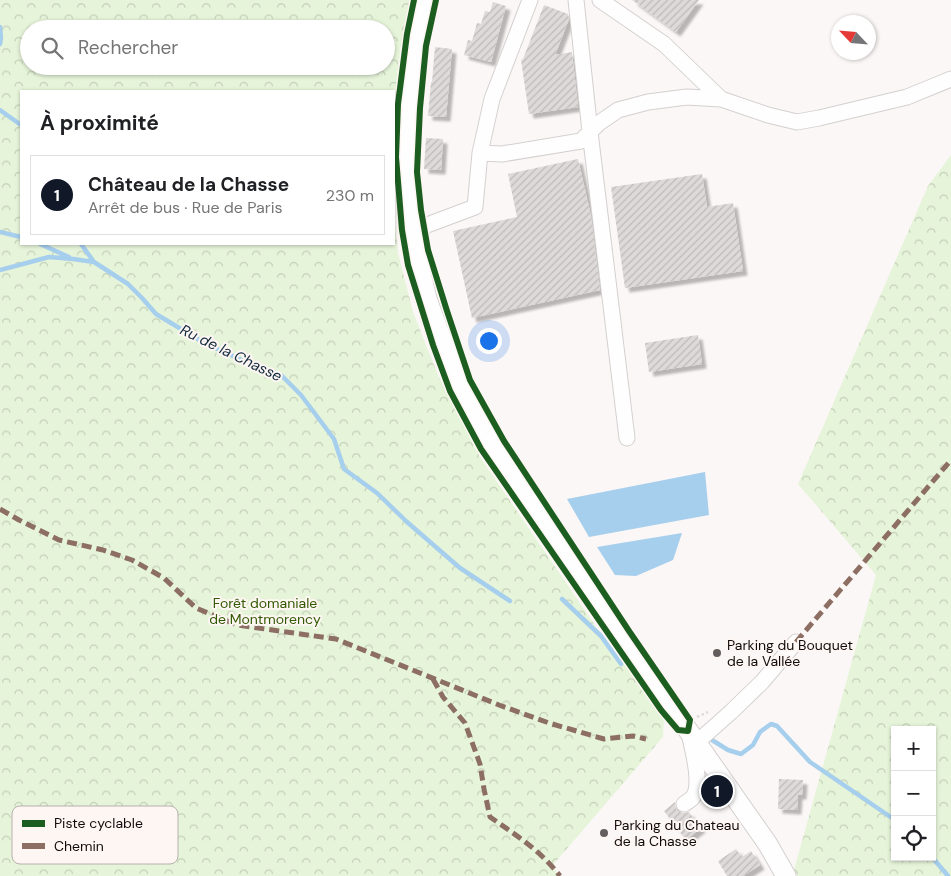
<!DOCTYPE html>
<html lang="fr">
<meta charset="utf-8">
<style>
body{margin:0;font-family:"DM Sans",sans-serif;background:#f2f2f2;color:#202124}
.controls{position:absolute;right:15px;bottom:15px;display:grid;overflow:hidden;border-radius:0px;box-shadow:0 1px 4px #0004}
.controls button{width:45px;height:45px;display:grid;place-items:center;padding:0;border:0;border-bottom:1px solid #e0e0e0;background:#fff;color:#202124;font:25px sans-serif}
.compass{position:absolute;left:831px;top:15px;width:45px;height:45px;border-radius:50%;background:#fff;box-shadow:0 1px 4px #0004;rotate:296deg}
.you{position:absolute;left:488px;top:340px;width:18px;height:18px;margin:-12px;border:4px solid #fff;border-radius:50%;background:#1a73e8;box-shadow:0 0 0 8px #1a73e833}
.badge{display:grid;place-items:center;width:32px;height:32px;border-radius:50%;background:#111827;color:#fff;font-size:16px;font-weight:700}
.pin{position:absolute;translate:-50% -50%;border:2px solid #fff;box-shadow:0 1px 5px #0006}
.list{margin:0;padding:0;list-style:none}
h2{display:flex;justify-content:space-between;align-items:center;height:65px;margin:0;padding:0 20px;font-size:21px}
h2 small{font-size:16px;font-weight:400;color:#757577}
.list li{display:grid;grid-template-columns:32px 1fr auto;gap:15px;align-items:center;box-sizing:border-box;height:80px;margin:0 10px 10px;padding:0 10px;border:1px solid #e0e0e0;border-radius:0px}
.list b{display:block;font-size:19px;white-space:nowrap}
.list p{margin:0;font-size:16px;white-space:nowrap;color:#757577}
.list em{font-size:16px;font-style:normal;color:#757577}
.icon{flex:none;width:28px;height:28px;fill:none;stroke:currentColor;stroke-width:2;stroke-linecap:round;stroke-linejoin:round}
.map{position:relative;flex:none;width:951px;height:876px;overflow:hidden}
.search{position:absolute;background:#fff;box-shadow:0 1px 4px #0004;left:20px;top:20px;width:375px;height:55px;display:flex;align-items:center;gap:12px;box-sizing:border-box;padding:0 18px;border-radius:28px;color:#757577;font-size:19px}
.panel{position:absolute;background:#fff;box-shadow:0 1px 4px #0004;left:20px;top:90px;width:375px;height:155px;border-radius:0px}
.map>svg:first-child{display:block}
</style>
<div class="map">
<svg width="951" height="876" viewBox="0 0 951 876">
<defs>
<pattern id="forest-crowns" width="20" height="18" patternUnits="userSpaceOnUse" patternTransform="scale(1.25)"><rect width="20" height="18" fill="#e6f4d9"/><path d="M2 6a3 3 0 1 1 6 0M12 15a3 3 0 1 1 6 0" fill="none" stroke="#c4d0b9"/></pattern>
<pattern id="building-hatch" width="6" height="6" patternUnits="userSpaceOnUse" patternTransform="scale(1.25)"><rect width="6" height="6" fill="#dedad9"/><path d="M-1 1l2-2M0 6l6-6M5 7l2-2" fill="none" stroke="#bdbab9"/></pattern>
<filter id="shadow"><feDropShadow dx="4.5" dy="4.5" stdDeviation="1" flood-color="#0004"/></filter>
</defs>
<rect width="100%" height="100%" fill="#fbf7f6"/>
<path fill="url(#forest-crowns)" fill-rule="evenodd" d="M0,0h411l-2,5 4,3 -18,83 -1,27v-27h-373v153h373v-29l4,38 15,59 25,63 17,34 25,48 117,171 67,90 -1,19 -111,129 8,10h-560zM29,29h357v37h-357z
M951,155v721h-154l-3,-6 82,-295 -78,-91 130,-298zM895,730h37v127h-37z"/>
<path fill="#a6ceed" d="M705,472l4,43 -120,22 -22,-38z
M682,533l-9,27 -37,16 -21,-1 -18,-28z"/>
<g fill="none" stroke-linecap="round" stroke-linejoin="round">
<path stroke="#a6ceed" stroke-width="4.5" d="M0,27l1,11 -1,6
M0,110l21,15
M0,232l21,5
M40,244l29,13
M81,244l13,18
M0,270l49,-13 24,2 21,3 34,22 14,14 14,16 50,30 38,17 37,14 20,20 33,44 10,30 33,24 30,29 53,46 50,33
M562,599l39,37 20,28
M712,740l16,10 13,4 12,-9 7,-13 11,-8 6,2 33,36 85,58
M932,857l16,19"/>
</g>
<path fill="url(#building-hatch)" filter="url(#shadow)" d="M632,0h67l-23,32z
M493,2l13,4 -15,56 -27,-7 4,-15 4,1 5,-18 4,1 4,-13 5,1z
M544,5l24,9 1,5 -14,36 17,-3 6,55 -49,7 -8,-54 2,-1z
M435,47l17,2 -6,68 -18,-1 3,-34h1z
M426,138l17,1 -2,31 -17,-1z
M578,159l13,57 9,74 -128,28 -19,-87 64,-14 -9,-43z
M702,174l5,33 26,-4 10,68 -118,17 -14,-101z
M698,335l4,29 -53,8 -4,-29z
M779,779l24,1 -1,15h-4l-1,15 -19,-1z
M675,802l1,7 3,3 5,1 5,-1 12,16 -15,12 -22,-29z
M736,849l6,8 9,-6 9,14 -17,11h-16l-9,-15z"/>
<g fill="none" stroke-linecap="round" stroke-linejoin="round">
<g stroke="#d4d0cf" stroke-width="17">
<path id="minor" d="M576,0l14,132 37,306
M600,0l64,44 57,55
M480,153l22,1 79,-13 18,-18 19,-13 30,-8 39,-5 34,2 47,16 29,7 22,-4 88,-21 44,-18
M411,231l64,-24 5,-54 12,-54 38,-99
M696,743l35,-31 31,-30 34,-40
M684,804c3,-2 7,-4 9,-7 10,-13 -1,-49 -4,-64"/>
</g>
<g stroke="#d4d0cf" stroke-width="21">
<path id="major" d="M424,0l-2,6 -15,101v69l4,55 16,68 31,84 31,59 39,58 124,179 115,164 19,33"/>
</g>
<path stroke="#dcdbdb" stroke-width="2.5" stroke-dasharray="2.5 2.5" stroke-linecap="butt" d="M697,717l11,-5"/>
<use href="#minor" stroke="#fefefe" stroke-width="15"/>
<use href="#major" stroke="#fefefe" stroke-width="19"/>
<path stroke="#8d6e63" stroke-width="5" stroke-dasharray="10 5" stroke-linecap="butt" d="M0,509l19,11 40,20 44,10 29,10 32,18 32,30 41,17 99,14 163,66 50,18 55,16 29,-3 13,3
M796,642l155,-182
M433,679l10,18 22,26 15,41 4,25 6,28c27,19 50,33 70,59"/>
<g stroke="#fef6f3" stroke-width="9">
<path id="cycleway" d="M414,0l-7,34 -9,70 -2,53 6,73 6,35 25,80 17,46 31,58 180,261 17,20 10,1 2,-11 -61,-89 -125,-190 -34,-61 -23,-69 -19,-61 -7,-40 -4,-38 3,-64 6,-62 10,-46"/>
</g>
<use href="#cycleway" stroke="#1b5e20" stroke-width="6"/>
</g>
<g fill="#625e5d" stroke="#fef6f3" stroke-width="2">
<circle cx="717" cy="653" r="5"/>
<circle cx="604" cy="833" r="5"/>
</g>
<g text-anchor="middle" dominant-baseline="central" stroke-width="4" stroke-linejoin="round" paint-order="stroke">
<g font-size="14" fill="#305901" stroke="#fef6f3">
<text x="265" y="603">Forêt domaniale<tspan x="265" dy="16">de Montmorency</tspan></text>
</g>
<g font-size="14" fill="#0f0c0b" stroke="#fef6f3" text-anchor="start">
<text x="727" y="645">Parking du Bouquet<tspan x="727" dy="16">de la Vallée</tspan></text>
<text x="614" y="825">Parking du Chateau<tspan x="614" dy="16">de la Chasse</tspan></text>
</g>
<g font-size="15" font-style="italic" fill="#122c3f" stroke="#fef6f3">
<text transform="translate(231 353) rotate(26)">Ru de la Chasse</text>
</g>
</g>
<rect x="12" y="806" width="166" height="58" rx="8" fill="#fef6f3" stroke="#b6b0ad" stroke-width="1"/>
<rect x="22" y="820" width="23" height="7" fill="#1b5e20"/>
<rect x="22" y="843" width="23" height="6" fill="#8d6e63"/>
<g font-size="14" fill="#0f0c0b">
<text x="54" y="828">Piste cyclable</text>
<text x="54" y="851">Chemin</text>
</g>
</svg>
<div class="controls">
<button>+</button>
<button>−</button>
<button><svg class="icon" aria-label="locate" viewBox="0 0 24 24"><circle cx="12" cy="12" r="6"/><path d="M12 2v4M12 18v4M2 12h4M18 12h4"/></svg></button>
</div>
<svg class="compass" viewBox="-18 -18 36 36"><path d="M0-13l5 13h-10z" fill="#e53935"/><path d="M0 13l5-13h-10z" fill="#757577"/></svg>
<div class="you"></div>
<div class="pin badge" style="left:717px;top:791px">1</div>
<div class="search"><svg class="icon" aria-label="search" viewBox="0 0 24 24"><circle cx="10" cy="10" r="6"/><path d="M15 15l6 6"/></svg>Rechercher</div>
<section class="panel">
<h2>À proximité<small></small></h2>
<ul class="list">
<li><span class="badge">1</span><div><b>Château de la Chasse</b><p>Arrêt de bus · Rue de Paris</p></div><em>230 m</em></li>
</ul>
</section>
</div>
